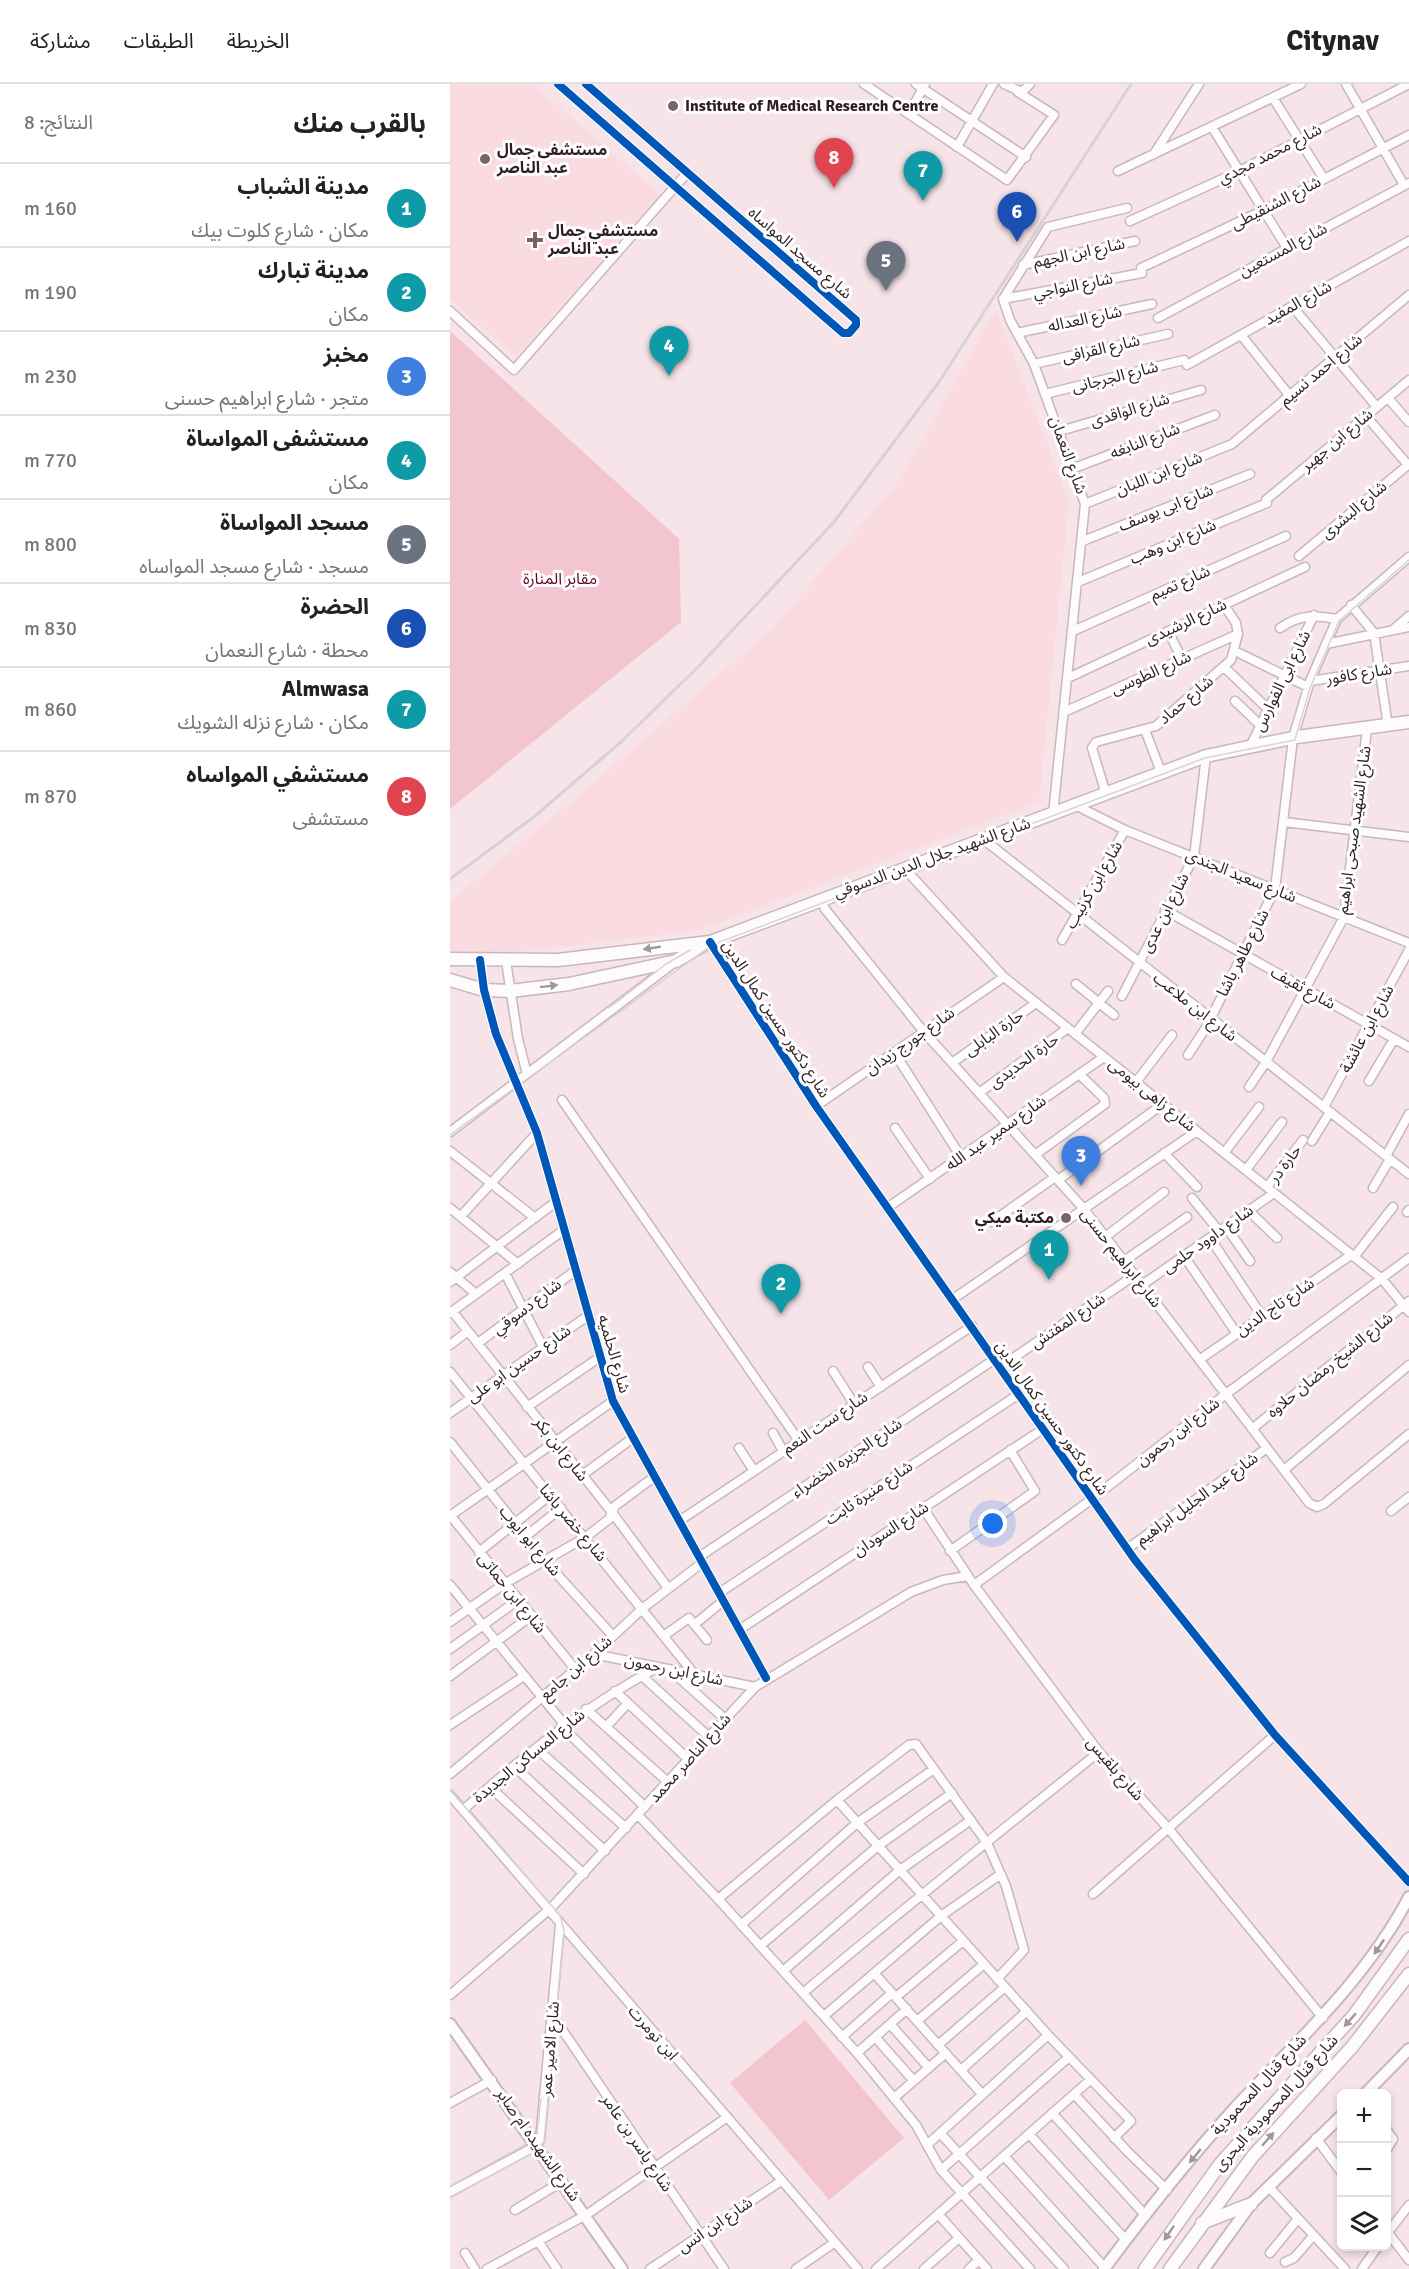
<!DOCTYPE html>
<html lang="ar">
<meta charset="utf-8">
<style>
body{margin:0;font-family:Signika,"Noto Sans Arabic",sans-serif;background:#f6f6f6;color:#222;direction:rtl}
.controls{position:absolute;right:18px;bottom:18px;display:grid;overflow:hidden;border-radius:9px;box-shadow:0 3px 9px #0003}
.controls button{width:54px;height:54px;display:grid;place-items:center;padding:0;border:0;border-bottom:2px solid #e0e0e0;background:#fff;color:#222;font:30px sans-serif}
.you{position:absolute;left:543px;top:1440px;width:21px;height:21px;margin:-15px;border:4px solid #fff;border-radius:50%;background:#1a73e8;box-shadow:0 0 0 9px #1a73e833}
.badge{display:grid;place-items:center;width:39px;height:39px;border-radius:50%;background:#756468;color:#fff;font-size:20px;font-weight:700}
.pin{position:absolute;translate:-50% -50px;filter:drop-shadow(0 2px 3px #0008)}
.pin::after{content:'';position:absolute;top:32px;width:21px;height:18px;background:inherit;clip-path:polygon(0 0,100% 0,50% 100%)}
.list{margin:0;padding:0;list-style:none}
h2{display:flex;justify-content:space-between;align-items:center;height:78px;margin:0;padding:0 24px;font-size:26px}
h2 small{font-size:20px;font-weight:400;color:#767676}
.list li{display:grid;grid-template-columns:39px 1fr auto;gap:18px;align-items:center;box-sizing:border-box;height:84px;padding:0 24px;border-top:2px solid #e0e0e0}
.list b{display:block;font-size:22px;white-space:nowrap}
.list p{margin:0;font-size:20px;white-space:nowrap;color:#767676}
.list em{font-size:20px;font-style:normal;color:#767676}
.icon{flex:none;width:33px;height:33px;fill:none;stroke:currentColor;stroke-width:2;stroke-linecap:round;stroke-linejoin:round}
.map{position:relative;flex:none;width:959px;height:2185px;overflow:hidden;direction:ltr}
header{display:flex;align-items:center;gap:36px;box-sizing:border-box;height:84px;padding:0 30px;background:#fff;border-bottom:2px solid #e0e0e0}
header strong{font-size:28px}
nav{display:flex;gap:33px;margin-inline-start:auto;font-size:21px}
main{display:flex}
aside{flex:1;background:#fff}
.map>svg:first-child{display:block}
</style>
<header>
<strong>Citynav</strong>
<nav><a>الخريطة</a><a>الطبقات</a><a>مشاركة</a></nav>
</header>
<main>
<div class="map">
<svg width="959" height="2185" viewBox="0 0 959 2185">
<rect width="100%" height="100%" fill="#f7e4e8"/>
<path fill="#fadbe2" d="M0,0h83l127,111 -144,162 -66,-58z
M546,225l73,193 -30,300 -342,129 -189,22h-58v-52l127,-104 197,-170 125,-146z"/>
<path fill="#f2c5d0" d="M0,247l229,208 2,83 -231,187z
M355,1936l99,118 -75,62 -99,-117z"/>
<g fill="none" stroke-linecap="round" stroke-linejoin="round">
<g stroke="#c8b7bb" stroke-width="11">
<path id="minor" d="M108,0l263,230 22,19h6l7,-8v-5l-270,-236
M414,0l143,96 47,-65 -36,-23
M466,0l110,73
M554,0l18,8 8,-8
M896,0l58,101
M823,14l51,81
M459,30l16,-30
M762,43l75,121
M507,63l36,-63
M704,70l45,-70
M668,87l183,-87
M680,137l110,-50 169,-87
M573,181l112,-24
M691,184l123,-58 145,-75
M553,215l139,-26
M842,222l85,101
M0,227l64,59 173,-197
M708,234l251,-135
M567,249l135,-29
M791,251l49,61
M584,280l134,-30
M737,281l222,-124
M595,310l139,-34
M938,314l21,24
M916,332l42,49
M610,347l141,-41
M624,384l141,-53
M816,416l143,-120
M635,420l147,-60 177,-149
M633,457l167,-67
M849,472l110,-92
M628,498l189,-79
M901,521l23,28 14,93
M830,544c20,-14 35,-13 57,-9
M945,544l14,-12
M623,547l213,-95
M718,547l14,28
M876,560l83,-17
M785,567l73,36
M774,583l45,43
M618,594l237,-111
M860,597l99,-15
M785,617l26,25
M614,628l174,-78
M695,646l16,42
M800,663l64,-132
M656,710l-14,-46 4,-6 60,-16 75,-66 7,-26 -2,-11 -12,-18
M625,721l50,25 284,113
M603,730l32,-310 -51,-140 -24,-44 -7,-21 45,-72 79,-19
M834,738l125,15
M533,755l426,335
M455,785l99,108 378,302 27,33
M371,815l4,10 99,123 160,177 225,294 8,4 7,-3 85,-70
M715,826l244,137
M612,856l63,-110
M260,858l106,164 319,454 140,175 134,147
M30,876l4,30 12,44 41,99 76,268 153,277
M56,877l12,78 9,35
M626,900l38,31
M672,912l72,-139 12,-101
M625,950l33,-43
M444,968l67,105
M738,971l19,-29 68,-137 18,-151 17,-57 16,-37 11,-25 72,-62
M502,979l84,-60
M919,997l25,-42
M686,998l36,-47
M799,1003l17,-25 78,-145 23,-188
M529,1009l89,-65
M112,1016l237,341
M366,1022l188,-129
M874,1023l85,-157
M445,1044l35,51
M0,1048l225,-170
M862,1057l18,-29
M0,1067l85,67
M714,1069l33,34
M774,1069l35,-46
M585,1071l70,-51 -1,-6 -25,-24
M936,1072l23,-42
M796,1086l36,-48
M608,1096l105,-76
M817,1103l36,-47
M923,1104l17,-29
M742,1114l27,33
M0,1124l68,56
M437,1124l217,-151
M799,1127l28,27
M957,1128l2,-2
M11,1132l76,-83
M542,1138l63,-45
M776,1143l24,34
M655,1153l59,-45
M760,1154l52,78
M734,1172l53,78
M904,1173l39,-50
M674,1177l63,-44
M0,1188l26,22
M55,1189l38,74
M0,1198l107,-81
M692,1201l132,-92
M503,1215l244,-168
M2,1227l159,200 57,77
M0,1229l115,-84
M28,1259l98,-73
M0,1261l18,-14
M749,1276l152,-105
M418,1283l13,20
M550,1283l135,-92
M383,1287l21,33
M0,1288l245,303
M77,1323l73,-50
M0,1329l139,-98
M802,1345l157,-128
M323,1349l10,18
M0,1358l95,119 68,75
M289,1364l15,23
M834,1386l125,-105
M131,1392l52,-38
M473,1424l51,77 125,167 69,76 155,190
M941,1427l18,-14
M0,1431l125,154
M0,1432l163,-115
M229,1437l293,-195
M75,1453l36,-29
M677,1465l140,-101
M500,1467l85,-60 -25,-41
M29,1468l71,-57
M249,1473l296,-198
M0,1501l114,139
M524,1501l118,-86 134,-105 183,-136
M269,1509l300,-199
M0,1538l54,-38 82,-47 23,-18 6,-13 39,-29
M245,1540l28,-23
M289,1546l304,-201
M215,1551l24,-17 18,22
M0,1565l68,-49
M144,1570l161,33
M219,1585l56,50
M0,1592l81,-60
M192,1592l67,61
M165,1607l73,68
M136,1625l82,73
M0,1641l74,-49
M111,1642l84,81
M156,1643l22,-24
M86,1664l90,80
M64,1682l91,85
M0,1690l144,-120 49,-46 59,-45
M40,1703l94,87
M0,1711l408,474
M387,1716l211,235 83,86 -17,17
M13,1726c63,-56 119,-102 195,-143
M188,1731l80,84 139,154 59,72 25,45 89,99
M643,1810l182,-159
M268,1815l119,-99 72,-55 7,-1 71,99 19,43 18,64 -27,29
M291,1841l116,-102 77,-54
M310,1862l118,-100 74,-53
M333,1887l117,-101 71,-50
M424,1889l108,121
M353,1909c97,-82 197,-161 296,-241
M0,1911l102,-88 203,-220 156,-95 32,-12 25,-4
M446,1913l67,-56
M103,1932l171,253
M374,1932l117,-100 60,-42
M467,1937l67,-57
M440,1940l39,44
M392,1953l50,-44
M425,1953l39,44
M488,1961l67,-58
M407,1969l50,-44
M511,1986l66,-59
M624,2010l53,57 40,39
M444,2014l52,-45
M0,2019l42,-23
M602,2029l94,103
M936,2045l7,10 -7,12
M490,2049l124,136
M579,2050l97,106
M866,2054l26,35
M477,2061l121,-110
M554,2072l101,112
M491,2086l128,-113
M818,2102l77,83
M0,2108l84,-45 6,-7 20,-215
M65,2126l48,-29
M488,2130l49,55
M936,2146l23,30
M936,2151l23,-30
M88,2157l19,28
M15,2169l10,16
M820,2169l27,-33
M835,2178l9,-4 19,-22
M37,2185l99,-54 140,-97
M200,2185l131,-88
M346,2185l38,-26
M426,2185l214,-189
M474,2185l35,-31
M519,2185l10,-9
M912,2185l16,-23"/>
</g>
<g stroke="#c8b7bb" stroke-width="14">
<path id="tertiary" d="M0,1940l172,245
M915,2010l44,-45
M654,2185c40,-54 84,-109 129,-159 64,-69 132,-129 176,-213
M754,2185l47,-65 91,-89"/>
</g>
<g stroke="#c8b7bb" stroke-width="15">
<path id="secondary" d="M0,875l108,1 152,-18 496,-186 91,-19 112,-15
M0,896l34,10 26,1 59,-7 107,-23 31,-18
M752,2139l49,-19
M695,2185l75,-105 135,-150 54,-75
M720,2185l83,-113 99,-109 57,-73"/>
</g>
<use href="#minor" stroke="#fefbfc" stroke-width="8"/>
<use href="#tertiary" stroke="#fefbfc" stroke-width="10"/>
<use href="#secondary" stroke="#fefbfc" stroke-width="12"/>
<path stroke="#d8d2d4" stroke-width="1.5" d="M159,924l57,-44 24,-14
M0,1051l262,-190 493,-187 90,-18 15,-52 29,-67 70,-61
M0,1706l110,125 4,15 -20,212 -11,11 -83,45
M0,2102l83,-46 4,-6 4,-35"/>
<path stroke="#d8d2d4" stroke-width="3" d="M0,795l85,-63 87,-75 76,-74 136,-145 105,-140 192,-298"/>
<g stroke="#fff" stroke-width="11">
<path id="cycleway" d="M108,0l263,230 22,19h6l7,-8v-5l-270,-236
M260,858l106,164 319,454 140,175 134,147
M30,876l4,30 12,44 41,99 76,268 153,277"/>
</g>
<use href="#cycleway" stroke="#0057b8" stroke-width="8"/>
</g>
<defs><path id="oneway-solid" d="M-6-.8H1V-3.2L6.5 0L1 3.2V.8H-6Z" transform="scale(1.5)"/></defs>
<g fill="#a1989a">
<use href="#oneway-solid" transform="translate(202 864) rotate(171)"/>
<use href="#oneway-solid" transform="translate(99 902) rotate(-7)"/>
<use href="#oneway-solid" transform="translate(929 1863) rotate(124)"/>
<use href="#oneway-solid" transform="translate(900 1936) rotate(131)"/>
<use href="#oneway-solid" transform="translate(818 2055) rotate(-49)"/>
<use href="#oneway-solid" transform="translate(745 2072) rotate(130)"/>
<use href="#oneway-solid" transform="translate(719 2149) rotate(125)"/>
</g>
<g fill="#756468" stroke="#fff" stroke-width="2">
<circle cx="223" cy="22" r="6"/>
<circle cx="35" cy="75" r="6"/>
<path d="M82 147h6v6h6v6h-6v6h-6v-6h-6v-6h6z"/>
<circle cx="616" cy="1134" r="6"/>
</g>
<g text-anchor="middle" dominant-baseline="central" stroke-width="6" stroke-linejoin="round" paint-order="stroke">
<g font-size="16" font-weight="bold" fill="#2f1f23" stroke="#fff" text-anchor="start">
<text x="235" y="22">Institute of Medical Research Centre</text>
<text x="47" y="66">مستشفى جمال<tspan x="47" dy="18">عبد الناصر</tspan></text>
<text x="98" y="147">مستشفي جمال<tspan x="98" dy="18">عبد الناصر</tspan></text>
<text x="604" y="1134" text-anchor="end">مكتبة ميكي</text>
</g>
<g font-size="16" fill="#2f1f23" stroke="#fff">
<text transform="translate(820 70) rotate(-27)">شارع محمد مجدي</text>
<text transform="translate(826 119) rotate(-27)">شارع الشنقيطى</text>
<text transform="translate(833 166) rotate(-28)">شارع المستعين</text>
<text transform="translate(350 169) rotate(41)">شارع مسجد المواساه</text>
<text transform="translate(629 169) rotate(-12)">شارع ابن الجهم</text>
<text transform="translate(623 202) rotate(-11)">شارع النواجي</text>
<text transform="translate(848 219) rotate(-29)">شارع المفيد</text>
<text transform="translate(635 235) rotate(-12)">شارع العداله</text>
<text transform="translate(651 265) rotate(-13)">شارع القرافى</text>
<text transform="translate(871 286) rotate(-40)">شارع احمد نسيم</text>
<text transform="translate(665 293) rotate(-14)">شارع الجرجانى</text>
<text transform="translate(680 326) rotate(-17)">شارع الواقدى</text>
<text transform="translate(887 356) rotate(-40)">شارع ابن جهير</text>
<text transform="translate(695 357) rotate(-21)">شارع النابغه</text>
<text transform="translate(618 371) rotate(70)">شارع النعمان</text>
<text transform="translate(709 390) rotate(-22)">شارع ابن اللبان</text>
<text transform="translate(716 424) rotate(-22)">شارع ابى يوسف</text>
<text transform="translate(904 426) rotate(-40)">شارع البشرى</text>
<text transform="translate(723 458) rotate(-23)">شارع ابن وهب</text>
<text transform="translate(730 499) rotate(-24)">شارع تميم</text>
<text transform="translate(736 538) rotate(-25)">شارع الرشيدى</text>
<text transform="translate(701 589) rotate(-24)">شارع الطوسى</text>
<text transform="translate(909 590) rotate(-9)">شارع كافور</text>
<text transform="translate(832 597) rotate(-64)">شارع ابى الفوارس</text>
<text transform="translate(736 616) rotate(-40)">شارع حماد</text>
<text transform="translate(904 746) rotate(-82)">شارع الشهيد صبحى ابراهيم</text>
<text transform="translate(482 774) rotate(-20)">شارع الشهيد جلال الدين الدسوقي</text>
<text transform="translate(791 792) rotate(22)">شارع سعيد الجندى</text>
<text transform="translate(644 801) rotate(-60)">شارع ابن كرنيب</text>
<text transform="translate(715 829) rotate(-63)">شارع ابن عدى</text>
<text transform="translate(793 869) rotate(-63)">شارع طاهر باشا</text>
<text transform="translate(853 904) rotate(29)">شارع ثقيف</text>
<text transform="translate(745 923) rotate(38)">شارع ابن ملاعب</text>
<text transform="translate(326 935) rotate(57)">شارع دكتور حسين كمال الدين</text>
<text transform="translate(917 945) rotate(-62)">شارع ابن عائشة</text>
<text transform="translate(544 949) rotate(-35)">حارة البابلى</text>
<text transform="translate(460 957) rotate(-35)">شارع جورج زيدان</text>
<text transform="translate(574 977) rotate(-36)">حارة الحديدى</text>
<text transform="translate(702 1011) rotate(39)">شارع زاهى بيومى</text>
<text transform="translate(546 1049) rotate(-35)">شارع سمير عبد الله</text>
<text transform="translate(835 1080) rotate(-53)">حارة در</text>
<text transform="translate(758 1155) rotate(-35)">شارع داوود حلمى</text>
<text transform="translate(671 1174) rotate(52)">شارع ابراهيم حسنى</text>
<text transform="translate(77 1223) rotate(-37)">شارع دسوقي</text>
<text transform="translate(825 1223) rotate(-34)">شارع تاج الدين</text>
<text transform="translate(618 1237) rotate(-34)">شارع المفتش</text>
<text transform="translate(164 1270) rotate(74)">شارع الحلميه</text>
<text transform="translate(69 1280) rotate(-35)">شارع حسين ابو على</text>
<text transform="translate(880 1281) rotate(-39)">شارع الشيخ رمضان حلاوه</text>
<text transform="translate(602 1334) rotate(55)">شارع دكتور حسين كمال الدين</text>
<text transform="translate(375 1339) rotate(-34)">شارع ست النعم</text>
<text transform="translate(728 1348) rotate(-38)">شارع ابن رحمون</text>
<text transform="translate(111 1365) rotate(52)">شارع ابن بكر</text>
<text transform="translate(397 1374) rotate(-34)">شارع الجزيره الخضراء</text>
<text transform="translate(419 1409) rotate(-34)">شارع منيرة ثابت</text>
<text transform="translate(747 1415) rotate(-36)">شارع عبد الجليل ابراهيم</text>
<text transform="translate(123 1439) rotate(50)">شارع خضر باشا</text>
<text transform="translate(441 1445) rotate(-33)">شارع السودان</text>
<text transform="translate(80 1457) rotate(50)">شارع ابو ايوب</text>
<text transform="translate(62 1509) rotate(51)">شارع ابن حماتى</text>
<text transform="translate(126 1584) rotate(-41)">شارع ابن جامع</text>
<text transform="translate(224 1586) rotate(12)">شارع ابن رحمون</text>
<text transform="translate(79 1672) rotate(-39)">شارع المساكن الجديدة</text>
<text transform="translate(240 1674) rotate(-48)">شارع الناصر محمد</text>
<text transform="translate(665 1685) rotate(49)">شارع بلقيس</text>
<text transform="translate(203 1949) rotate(49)">ابن تومرت</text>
<text transform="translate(100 1965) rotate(-85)">شارع الامير عمر</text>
<text transform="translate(809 2001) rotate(-47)">شارع قنال المحمودية</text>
<text transform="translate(826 2019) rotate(-48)">شارع قنال المحمودية البحرى</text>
<text transform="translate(187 2059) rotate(56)">شارع ياسر بن عامر</text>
<text transform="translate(88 2061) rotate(55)">شارع الشهيده ام صابر</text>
<text transform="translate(265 2141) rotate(-34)">شارع ابن انس</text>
</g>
<g font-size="16" fill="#610830" stroke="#fff">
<text x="110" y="495">مقابر المنارة</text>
</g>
</g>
</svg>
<div class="controls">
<button>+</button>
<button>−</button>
<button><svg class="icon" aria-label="layers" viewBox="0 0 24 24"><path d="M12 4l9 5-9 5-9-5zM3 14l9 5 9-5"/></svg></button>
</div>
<div class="you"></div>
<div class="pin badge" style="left:599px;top:1196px;background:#0f9aa8">1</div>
<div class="pin badge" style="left:331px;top:1230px;background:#0f9aa8">2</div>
<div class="pin badge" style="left:631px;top:1102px;background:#3f7fe0">3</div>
<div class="pin badge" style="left:219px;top:292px;background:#0f9aa8">4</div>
<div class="pin badge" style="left:436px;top:207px;background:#6b7280">5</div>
<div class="pin badge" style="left:567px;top:158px;background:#1a4fb4">6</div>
<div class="pin badge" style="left:473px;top:117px;background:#0f9aa8">7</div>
<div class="pin badge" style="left:384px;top:104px;background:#e0444e">8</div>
</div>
<aside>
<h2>بالقرب منك<small>النتائج: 8</small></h2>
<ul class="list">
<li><span class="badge" style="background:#0f9aa8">1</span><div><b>مدينة الشباب</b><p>مكان · شارع كلوت بيك</p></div><em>160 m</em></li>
<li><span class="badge" style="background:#0f9aa8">2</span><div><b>مدينة تبارك</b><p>مكان</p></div><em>190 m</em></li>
<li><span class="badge" style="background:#3f7fe0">3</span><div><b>مخبز</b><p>متجر · شارع ابراهيم حسنى</p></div><em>230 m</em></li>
<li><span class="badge" style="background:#0f9aa8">4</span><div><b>مستشفى المواساة</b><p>مكان</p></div><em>770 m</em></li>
<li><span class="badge" style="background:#6b7280">5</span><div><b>مسجد المواساة</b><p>مسجد · شارع مسجد المواساه</p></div><em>800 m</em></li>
<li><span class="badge" style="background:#1a4fb4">6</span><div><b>الحضرة</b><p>محطة · شارع النعمان</p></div><em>830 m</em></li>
<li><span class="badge" style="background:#0f9aa8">7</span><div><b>Almwasa</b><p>مكان · شارع نزله الشويك</p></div><em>860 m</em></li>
<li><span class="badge" style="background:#e0444e">8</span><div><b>مستشفي المواساه</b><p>مستشفى</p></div><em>870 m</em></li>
</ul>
</aside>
</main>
